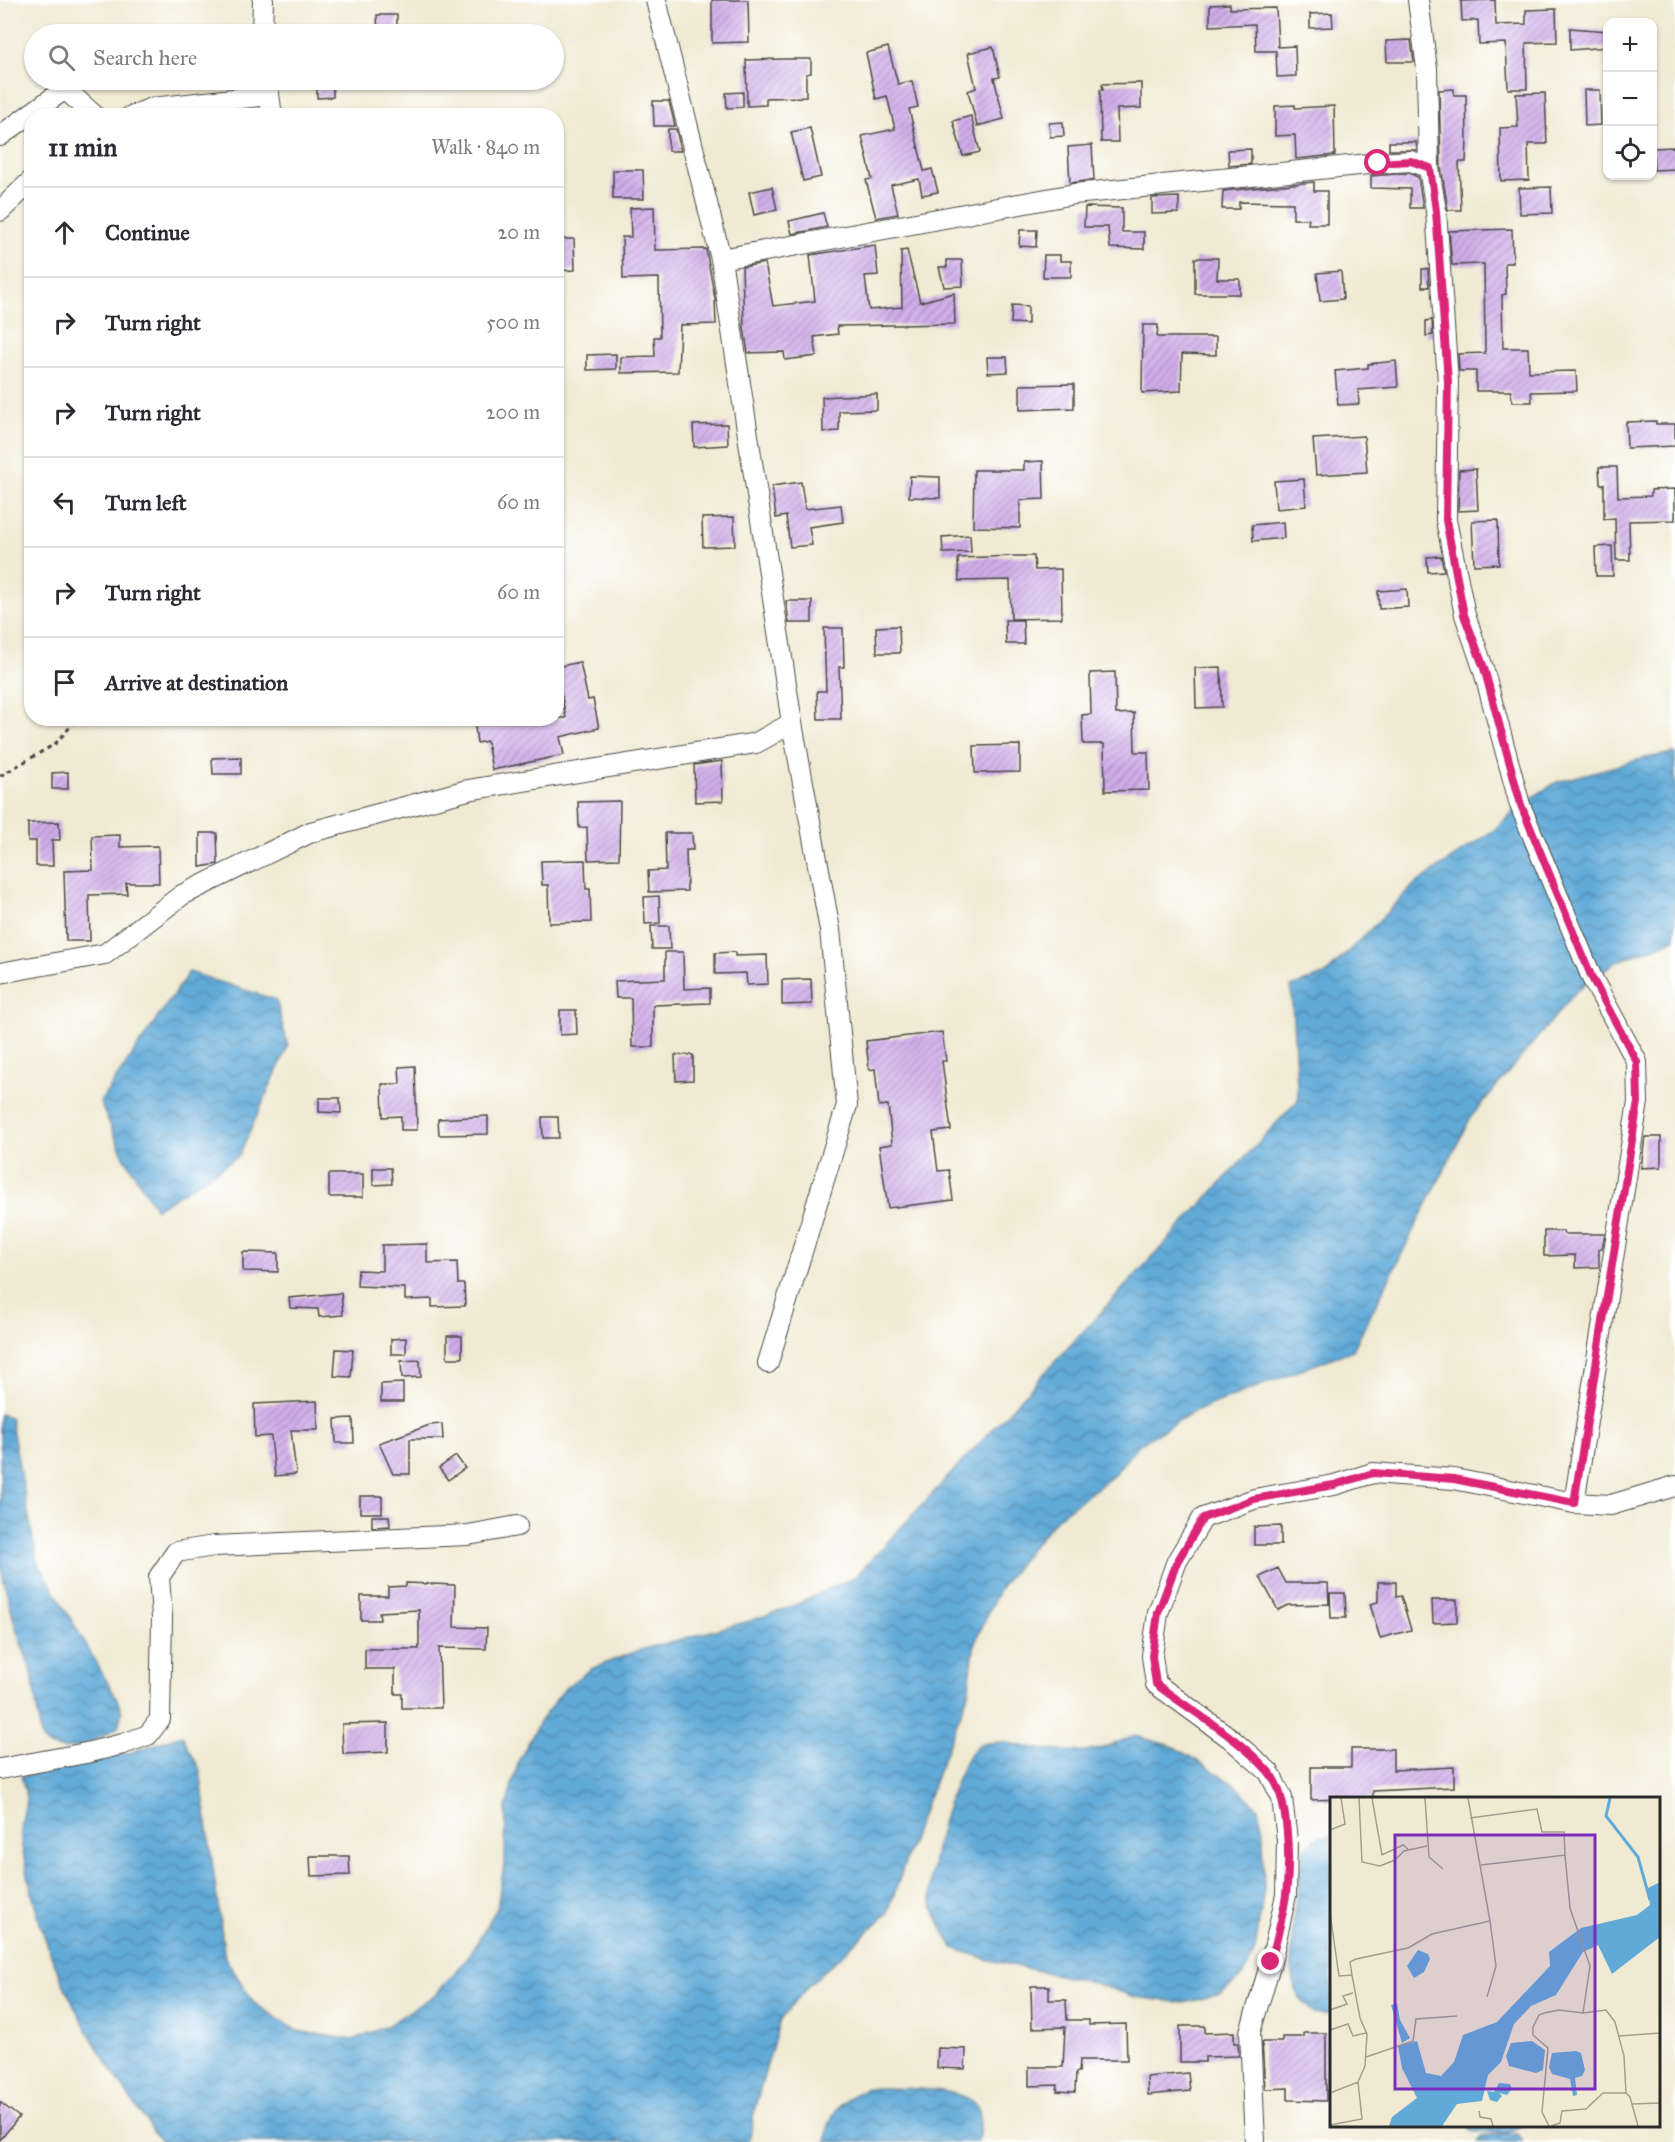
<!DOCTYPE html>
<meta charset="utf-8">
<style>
body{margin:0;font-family:"IM FELL Great Primer",serif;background:#f2f2f3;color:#2b2b33}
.controls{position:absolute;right:18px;top:18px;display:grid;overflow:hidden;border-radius:12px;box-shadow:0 2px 4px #0004}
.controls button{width:54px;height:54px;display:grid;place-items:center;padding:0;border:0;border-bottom:2px solid #e1e1e2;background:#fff;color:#2b2b33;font:30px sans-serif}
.stop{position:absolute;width:18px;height:18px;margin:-14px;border:4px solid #db2777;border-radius:50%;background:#fff}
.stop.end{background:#db2777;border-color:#fff;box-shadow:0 2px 6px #0008}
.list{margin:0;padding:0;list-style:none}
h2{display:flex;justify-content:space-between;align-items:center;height:78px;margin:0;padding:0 24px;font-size:26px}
h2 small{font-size:20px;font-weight:400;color:#7c7c81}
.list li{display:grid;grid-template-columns:39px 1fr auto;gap:18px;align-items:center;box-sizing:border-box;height:90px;padding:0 24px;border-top:2px solid #e1e1e2}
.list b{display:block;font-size:22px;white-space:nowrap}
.list em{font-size:20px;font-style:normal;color:#7c7c81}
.icon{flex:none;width:33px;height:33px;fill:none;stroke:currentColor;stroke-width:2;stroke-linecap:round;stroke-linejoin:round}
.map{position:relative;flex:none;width:1675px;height:2142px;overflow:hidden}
.search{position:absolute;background:#fff;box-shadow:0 2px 4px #0004;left:24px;top:24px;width:540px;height:66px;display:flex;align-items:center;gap:15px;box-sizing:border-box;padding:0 21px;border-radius:33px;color:#7c7c81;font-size:22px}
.panel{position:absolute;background:#fff;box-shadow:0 2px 4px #0004;left:24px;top:108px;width:540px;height:618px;border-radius:24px}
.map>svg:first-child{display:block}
</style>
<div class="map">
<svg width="1675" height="2142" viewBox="0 0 1675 2142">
<defs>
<pattern id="water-waves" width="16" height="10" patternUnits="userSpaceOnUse" patternTransform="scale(1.5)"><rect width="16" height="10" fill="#61aad8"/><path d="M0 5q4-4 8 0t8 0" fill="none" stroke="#508baf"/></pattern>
<pattern id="building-hatch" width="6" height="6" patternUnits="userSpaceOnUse" patternTransform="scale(1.5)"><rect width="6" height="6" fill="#d0adea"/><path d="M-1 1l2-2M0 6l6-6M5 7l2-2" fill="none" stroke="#a98dbe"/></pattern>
</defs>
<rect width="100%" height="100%" fill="#fff"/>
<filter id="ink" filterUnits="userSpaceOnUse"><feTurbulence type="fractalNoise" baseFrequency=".0167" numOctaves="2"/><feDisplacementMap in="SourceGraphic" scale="12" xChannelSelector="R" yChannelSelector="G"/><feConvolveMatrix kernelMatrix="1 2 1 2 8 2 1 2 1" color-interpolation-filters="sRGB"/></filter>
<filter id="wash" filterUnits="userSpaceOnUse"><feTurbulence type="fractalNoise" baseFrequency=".008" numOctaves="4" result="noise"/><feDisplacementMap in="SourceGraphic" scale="24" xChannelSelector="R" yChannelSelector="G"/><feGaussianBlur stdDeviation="1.35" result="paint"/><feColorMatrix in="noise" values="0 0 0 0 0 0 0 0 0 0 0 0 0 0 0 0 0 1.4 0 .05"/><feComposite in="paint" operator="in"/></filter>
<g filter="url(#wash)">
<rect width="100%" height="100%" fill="#f0ead2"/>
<path fill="url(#water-waves)" stroke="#466a82" stroke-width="1.5" d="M1675,753v186l-61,24 -36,26 -107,128 -118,233 -158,61 -57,34 -26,32 -54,40 -32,37 -27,36 -24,52 -7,52 -52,135 -28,84 -79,72 -29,35 -25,87 -6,35h-588c-57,-78 -112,-163 -131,-258 -3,-16 -9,-34 -9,-50 0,-27 11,-27 0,-57l108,-24 53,-18 18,35 25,188 30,46 42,27 56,9 34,-14 49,-32 32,-36 29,-50 8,-49 1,-52 13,-47 21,-39 26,-34 25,-18 45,-18 110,-29 47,-16 63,-30 442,-476 -7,-113 35,-13 89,-90 79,-54 26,-25 37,-23 88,-24z
M189,972l87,28 12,46 -49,110 -83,53 -32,-52 -24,-55z
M0,1414l10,3 27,143 79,137 6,15 -4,15c-19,13 -60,35 -77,11l-9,-65 -16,-44 -15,-60z
M1136,1736l39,11 58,36 25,25 5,21 1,60 -9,62 -11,24 -23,19 -37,9 -49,-6 -44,-15 -102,-22 -36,-12c-9,-16 -18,-32 -22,-50 -5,-25 24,-143 49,-153 18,-7 40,1 58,4 16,2 35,3 51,2 17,-2 30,-10 47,-15z
M1331,1835v179h-17c-5,-6 -12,-12 -15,-18 -17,-32 -1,-111 5,-147l14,-12z
M867,2088c23,0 96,-2 109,17 7,9 3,27 2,37h-152c1,-26 16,-45 41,-54z
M1468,2126h55c-14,8 -37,7 -52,5z
M1507,2133l10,1 6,8h-46l4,-5z"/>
<g id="blocks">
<path fill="url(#building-hatch)" d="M712,0h36l1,42 -37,1z
M1495,0l1,25 30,-1v-14l30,-1 1,33 -31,1 1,46h-19l-2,-46 -27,1 -1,-24 -16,1 -1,-20z
M1230,4v5l46,-1 2,39 17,-1 1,30 -19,1 -1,-26h-20l-1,-27 -45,2v-21z
M1332,13l1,14 -23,1v-14z
M377,15h20v19h-19z
M1570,28l38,3v16l-38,3z
M1411,40l3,22h-27l-1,-21z
M888,47l10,37 14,-3 6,26 -9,2 15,62 8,-2 6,23 -16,3 -3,-16 -28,6 7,29 -22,4 -10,-38 6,-1 -10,-43 33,-7 -8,-33 -11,3 -10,-46z
M993,47l7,30 -6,1 10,41 -27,7 -9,-35 8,-3 -8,-35z
M785,59h26v14l-5,1v23l-40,1v7l-19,1 -1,-46z
M317,80h16v17l-16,1z
M1141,83v25l-24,1 1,33h-17l-1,-52h3l-1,-6z
M1454,89v6h12l1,44 -1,23h-7l2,48h-13l-7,-43 -2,-77z
M1584,90h16l1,35 -16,1z
M743,92v15l-16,1 -1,-15z
M1545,93l2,51h-19l1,36 -28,1 -1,-53 18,-1 -2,-33z
M653,101h16l6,25h-21z
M1295,105v3l39,-2 1,49 -39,4 -1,-24 -20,1v-30z
M971,116l9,36 -17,4 -10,-35z
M1063,122l1,14 -14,1 -1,-14z
M810,128l11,49 -18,4 -12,-49z
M668,129h8l5,22h-13z
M1389,142h27l1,8h-28z
M1092,145l2,35 -24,3 -2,-36z
M1675,147v22l-21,1 -1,-22z
M1251,149v15l-22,2 -1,-16z
M613,170h30l1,29h-31z
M1409,173l9,4 5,31h-13v-19l-39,-1v-12z
M1314,182v9h13v33h-19l1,-5h-16v-16l-54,-1v7h-17l1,-18z
M772,187l5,23 -23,5 -5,-23z
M1551,187l1,26 -32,1 -1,-26z
M1179,197v16l-27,1v-16z
M654,207l1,43 51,-1 9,50 1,25 -36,1 -2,47 -57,1v-16l34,-1 -1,-19h6l-1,-59 -36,1 -1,-42h9l-1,-29z
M1085,207l37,1v24h22v17l-34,-1 -2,-21h-24z
M823,213l4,14 -35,7 -3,-13z
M1512,229l1,34h-8l1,31 -4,1 1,53h25l1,24 47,-1 1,20 -46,1 1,10h-20l-1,-11h-35v-20h-17l-1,-17 27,-1 -1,-89 -32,1 -3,-34z
M1020,230h17l-1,17 -17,-1z
M556,239h18l1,31 -19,1z
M875,245l3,30 -13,1 4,34 33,-3 -1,-56 6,-1 13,52 34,-9 1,31 -118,2 1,8 -24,3 3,19 -32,4 -1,-8 -36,1 -4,-25 -2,-61 23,-4 8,43 42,-5 -5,-46z
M1044,255h16v6h11v16h-28z
M1195,258h23l-1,21h23v15h-45z
M947,260h15l1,26 -19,1 -5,-20h8z
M1422,269h6l1,18h-7z
M1341,271l2,28 -23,2 -3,-28z
M1012,305l16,1v18l-17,-1z
M1432,320l1,15 -7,1v-15z
M1143,325h15l-1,12h59v18l-34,-1 -1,37 -39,2z
M616,354v15l-29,1v-15z
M987,357h20l1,15 -20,1z
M1396,361l2,26 -40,3 1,14 -21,1 -3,-34 33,-3v-4z
M1074,384v24l-54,2v-25z
M877,394v16l-38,1v20l-16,1 -1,-35z
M1656,421v3h19v22l-48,2 -1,-26z
M727,424l1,21 -34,2 -1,-22z
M1364,436l3,36 -51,3 -3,-36z
M1043,461l1,38 -24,1v28l-47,-1 1,-57h50v-8z
M1599,467h18l1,30 33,-1v-6l24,-1v31l-46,1 1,39h-14l-1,-42 -11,1v-35h-4z
M1476,469l2,41 -20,1 1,-41z
M910,476l30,1v21l-31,-1z
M1304,479l2,27 -30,3 -2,-28z
M801,482l4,27 36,-4 2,17 -34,5 3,18 -22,2 -4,-31 -10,2 -4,-32z
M734,517l1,29 -32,1 -1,-29z
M1498,520l1,44 -25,1 -2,-44z
M1283,522l1,16 -31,3 -1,-16z
M970,535l1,17 -28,1 -1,-16z
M1612,546l1,30h-17l-1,-29z
M1016,556h18l1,14 26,-1 1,49 -51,1 -1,-39 -51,1 -1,-23z
M1441,556l3,15 -16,1 -1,-15z
M1407,589l1,18 -29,2 -1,-18z
M786,601h26v22h-23z
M1005,620h18l1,24h-18z
M899,626l1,27h-23l-1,-26z
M824,628h19l1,39h-5l2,52h-23l-1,-28h9z
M580,662l8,38 5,-1 6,29 -39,9 4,18 -72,15 -5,-29 -10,2 -3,-25h92l-10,-51z
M1221,667l1,40 -26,1 -1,-40z
M1115,672l1,42 18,-1 1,39h13l1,38 -44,1 -1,-47h-21l-1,-29 9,-1 -1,-41z
M1020,745v27l-45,1 -1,-27z
M241,757v17h-28l-1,-16z
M722,761l1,40 -28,1 -1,-37z
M68,772v17h-16v-16z
M620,801l-1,58 -31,1 -1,-33 -8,1 -1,-26z
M59,822l1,18h-8l1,26h-17v-25h-8v-18z
M200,833h17l1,31 -18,3z
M665,833h27l1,17h-7l1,41 -38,1 -1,-21 18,-1z
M120,835v12l38,-1 1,37h-33l1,11 -38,1 1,46h-24l-2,-70 29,-1 -1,-34z
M585,860l1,29h4l1,33 -42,1 -1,-38h-6l-1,-24z
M659,896l1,27 -15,1 -1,-27z
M651,926h18l1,23h-18z
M665,952h18l1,37 26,-1v15l-57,2v42h-21l-1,-49h-15l-1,-17 50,-2z
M735,952v4l32,-1 1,29 -21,1 -1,-12 -31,1v-21z
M811,979l1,25 -30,1v-25z
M560,1010h16l1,24 -17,1z
M942,1032l4,29h-4l9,69 -18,2 5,39 11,-1 4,30 -65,8 -9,-62 13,-2 -4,-39 -9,1 -4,-37 -6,1 -3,-29z
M675,1055h18v25l-17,1z
M415,1066l2,64h-16v-14l-18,1 -1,-33h18l-1,-17z
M319,1098h21l1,15 -22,-1z
M488,1116v18l-49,1 -1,-16z
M542,1117h16l1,21h-16z
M1645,1137h16v30l-20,1z
M373,1168h18l1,16 -19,1z
M329,1174h34v23h-34z
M1544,1231h19l1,3h41l-3,15h-3v18l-24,1v-13l-31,1z
M427,1244v19l30,-1 1,22h6l1,22 -33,1v-8l-27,1v-12l-48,-2 1,-16 24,1v-26z
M243,1252l35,1v19l-35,-1z
M341,1293l2,22 -24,2 -1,-8 -28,-1 -1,-10z
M447,1336h15v22h-15z
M406,1338v16h-15v-15z
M336,1349l17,1 -2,27 -17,-1z
M420,1360l1,17 -19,1 -1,-17z
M403,1383v19h-22v-18z
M317,1401l1,29h-27l5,44 -21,2 -4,-40 -16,1 -1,-33z
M353,1418l1,25h-18l-1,-24z
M442,1424l1,15h-33v35h-17l-14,-31 51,-18z
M456,1456l9,12 -17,12 -9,-12z
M360,1496h22v17h-22z
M372,1516h17l1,10 -18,1z
M1281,1526v19h-27v-18z
M1278,1568l8,15h42l1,21 -41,1 -10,5 -18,-33z
M1378,1582h18v15l5,-1 10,34 -31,8 -10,-34 8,-2z
M406,1583l49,2 -1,42 33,1 -1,21 -47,-1 2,60h-39v-14h-7v-25h-30v-20h54v-39l-40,2 1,8h-19v-24h27v-9l18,-1z
M1330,1593h15l1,25h-15z
M1432,1600h25v22l-24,1z
M388,1723v29l-45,2 -1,-30z
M1351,1749h42v21l61,-3v20l-81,4v7l-62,2v-33h40z
M310,1856h39l1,19 -39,1z
M1031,1986h18v14h17l1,20h22v5l37,-1 1,36h-47l-1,12h-3l-1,20 -18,-1 1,-6 -29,1v-19h34l2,-40 -33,1z
M1180,2026h25v7l29,-1v11h4l1,13 -34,1v5h-25z
M1304,2033h22v68l-38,-1v-12l-23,1 -3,-47h20v-5h22z
M938,2048l28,1 -1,20 -28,-1z
M1188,2073l2,18 -42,4 -1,-18z
M0,2102l19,15 -19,23z"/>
</g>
</g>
<g filter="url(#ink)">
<use href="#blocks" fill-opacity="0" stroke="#494844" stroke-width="1.5"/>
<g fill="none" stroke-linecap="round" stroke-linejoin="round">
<g stroke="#494844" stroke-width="22">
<path id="minor" d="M1418,0l9,69 2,99
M262,34l1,-34
M267,80l5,36
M131,116l21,-8 117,-13
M0,136l65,-47 30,27
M0,211l32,-31
M721,259l353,-65 304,-31 33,-2 18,7 7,43 12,171 -2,138 19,95 18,53 37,137 72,173 45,84 1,40 -64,401 -120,-24 -81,-6 -39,12 -80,14 -51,19 -26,43 -19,52 -6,43 4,28 74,54 39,34 13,26 5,42 -1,55 -15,67 -21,70 5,110
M0,973l105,-19 77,-59 129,-63 157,-42 288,-47 36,-20 -71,-464 -65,-259
M768,1363l79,-258 -17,-175 -38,-207
M1574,1503l37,2 64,-19
M0,1769l86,-16 37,-9 25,-9 12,-16 2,-102 -3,-40 17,-25 38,-6 254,-11 49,-9"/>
</g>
<path stroke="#494844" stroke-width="3" stroke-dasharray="4.5 4.5" stroke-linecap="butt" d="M0,776l55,-32 23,-26"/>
<use href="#minor" stroke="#fff" stroke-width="20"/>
</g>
</g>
<g fill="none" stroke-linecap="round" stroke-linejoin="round" filter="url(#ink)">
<path stroke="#db2777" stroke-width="8" d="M1271,1962c5,-22 12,-45 15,-67 4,-32 4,-100 -18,-124 -31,-35 -76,-59 -112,-87l-4,-28 6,-43 19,-51 26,-44 51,-19 80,-14 39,-12 81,6 120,24 64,-401 -1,-40 -45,-84 -71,-173 -37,-137 -20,-53 -18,-95 2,-138 -12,-171 -6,-43 -19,-7 -33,2"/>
</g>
<g transform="translate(1330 1797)">
<rect width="330" height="330" fill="#f0ead2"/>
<path d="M330,85v55l-48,37 -14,-29 -15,7 -27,43 -25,11 -17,18 -13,38 -13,13 -6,26 -25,3 -15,22h-53l3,-9 25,-19 -15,-30 -4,-22 19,-5 9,32 15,3 13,-14 9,-27 34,-13 53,-56 -1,-14 32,-24 56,-13 13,-10 -2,-17zM88,153l10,4 2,5 -6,13 -10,6 -7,-12zM67,206l3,17 10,18 -8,5 -11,-38zM202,244l13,9 -2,20 -7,3 -27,-7 -3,-10 5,-13zM246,254l5,2 4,17 -3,6 -7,2 2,17 -4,1 -3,-17 -18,-5 -3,-7 3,-14zM169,286l11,1 2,5 -5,6 -8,-2 3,3 -5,6 -7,-2 -3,-9 7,1z" fill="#61aad8"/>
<path fill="none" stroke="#61aad8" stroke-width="3" d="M280,1l-4,18 32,41 12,43"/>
<path fill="none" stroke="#a19e8f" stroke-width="1.5" d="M29,1l3,64 18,4 15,-6 9,-9 23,-5M42,1l10,57 21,-10 5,4M95,1l4,59 14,12M140,21l67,-9 5,23h22l1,23M0,33l15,-6 -4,-26M151,68l84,-10 5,53 20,58 -7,47 -24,-3 -15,3 -5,2 -6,12v8l15,13 -6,64 7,14M0,116l9,63 13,-1 8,43 7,16 -2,32 -7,16M22,178l-2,-13 6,-3 52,-11 24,-14 58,-13 -22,-123M157,200l9,-31 -6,-45M0,213l17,-6 -4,-8 10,-3M253,216l23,-3 9,12 9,34 2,37 4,4 8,29M0,233l18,-6 5,12 13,-3M289,239l41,-3M36,260l47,-16 3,-22 41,-3M0,296l28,-11 4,37 -32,6M302,307l28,-1M149,314l1,6 11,2 2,7M221,329l9,-3 2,-12 24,-2 17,-16h23"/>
<path fill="#7b2cbf" fill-opacity="0.15" stroke="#7b2cbf" stroke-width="3" d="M65,38h200v254h-200z"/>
<rect width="330" height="330" fill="none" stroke="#2b2b2b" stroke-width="3"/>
</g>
</svg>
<div class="controls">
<button>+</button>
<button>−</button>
<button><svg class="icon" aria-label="locate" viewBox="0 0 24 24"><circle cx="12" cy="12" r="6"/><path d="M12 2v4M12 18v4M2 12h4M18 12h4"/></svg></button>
</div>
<div class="stop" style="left:1378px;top:163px"></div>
<div class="stop end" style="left:1271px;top:1962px"></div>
<div class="search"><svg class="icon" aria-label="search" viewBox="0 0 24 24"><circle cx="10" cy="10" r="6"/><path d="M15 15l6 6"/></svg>Search here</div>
<section class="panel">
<h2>11 min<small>Walk · 840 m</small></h2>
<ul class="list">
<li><svg class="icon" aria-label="ahead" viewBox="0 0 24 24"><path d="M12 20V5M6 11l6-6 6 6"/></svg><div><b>Continue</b></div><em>20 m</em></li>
<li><svg class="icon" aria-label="right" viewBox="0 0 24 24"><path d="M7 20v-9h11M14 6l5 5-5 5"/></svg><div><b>Turn right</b></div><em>500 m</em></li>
<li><svg class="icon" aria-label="right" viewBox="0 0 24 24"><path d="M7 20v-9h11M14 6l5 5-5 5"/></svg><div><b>Turn right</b></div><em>200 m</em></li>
<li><svg class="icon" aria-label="left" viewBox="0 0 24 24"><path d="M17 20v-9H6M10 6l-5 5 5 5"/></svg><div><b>Turn left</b></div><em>60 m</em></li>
<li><svg class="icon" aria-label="right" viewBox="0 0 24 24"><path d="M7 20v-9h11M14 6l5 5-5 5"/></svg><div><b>Turn right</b></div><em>60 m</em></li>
<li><svg class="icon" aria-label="arrive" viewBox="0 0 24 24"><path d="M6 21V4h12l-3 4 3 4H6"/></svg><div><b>Arrive at destination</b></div></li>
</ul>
</section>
</div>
